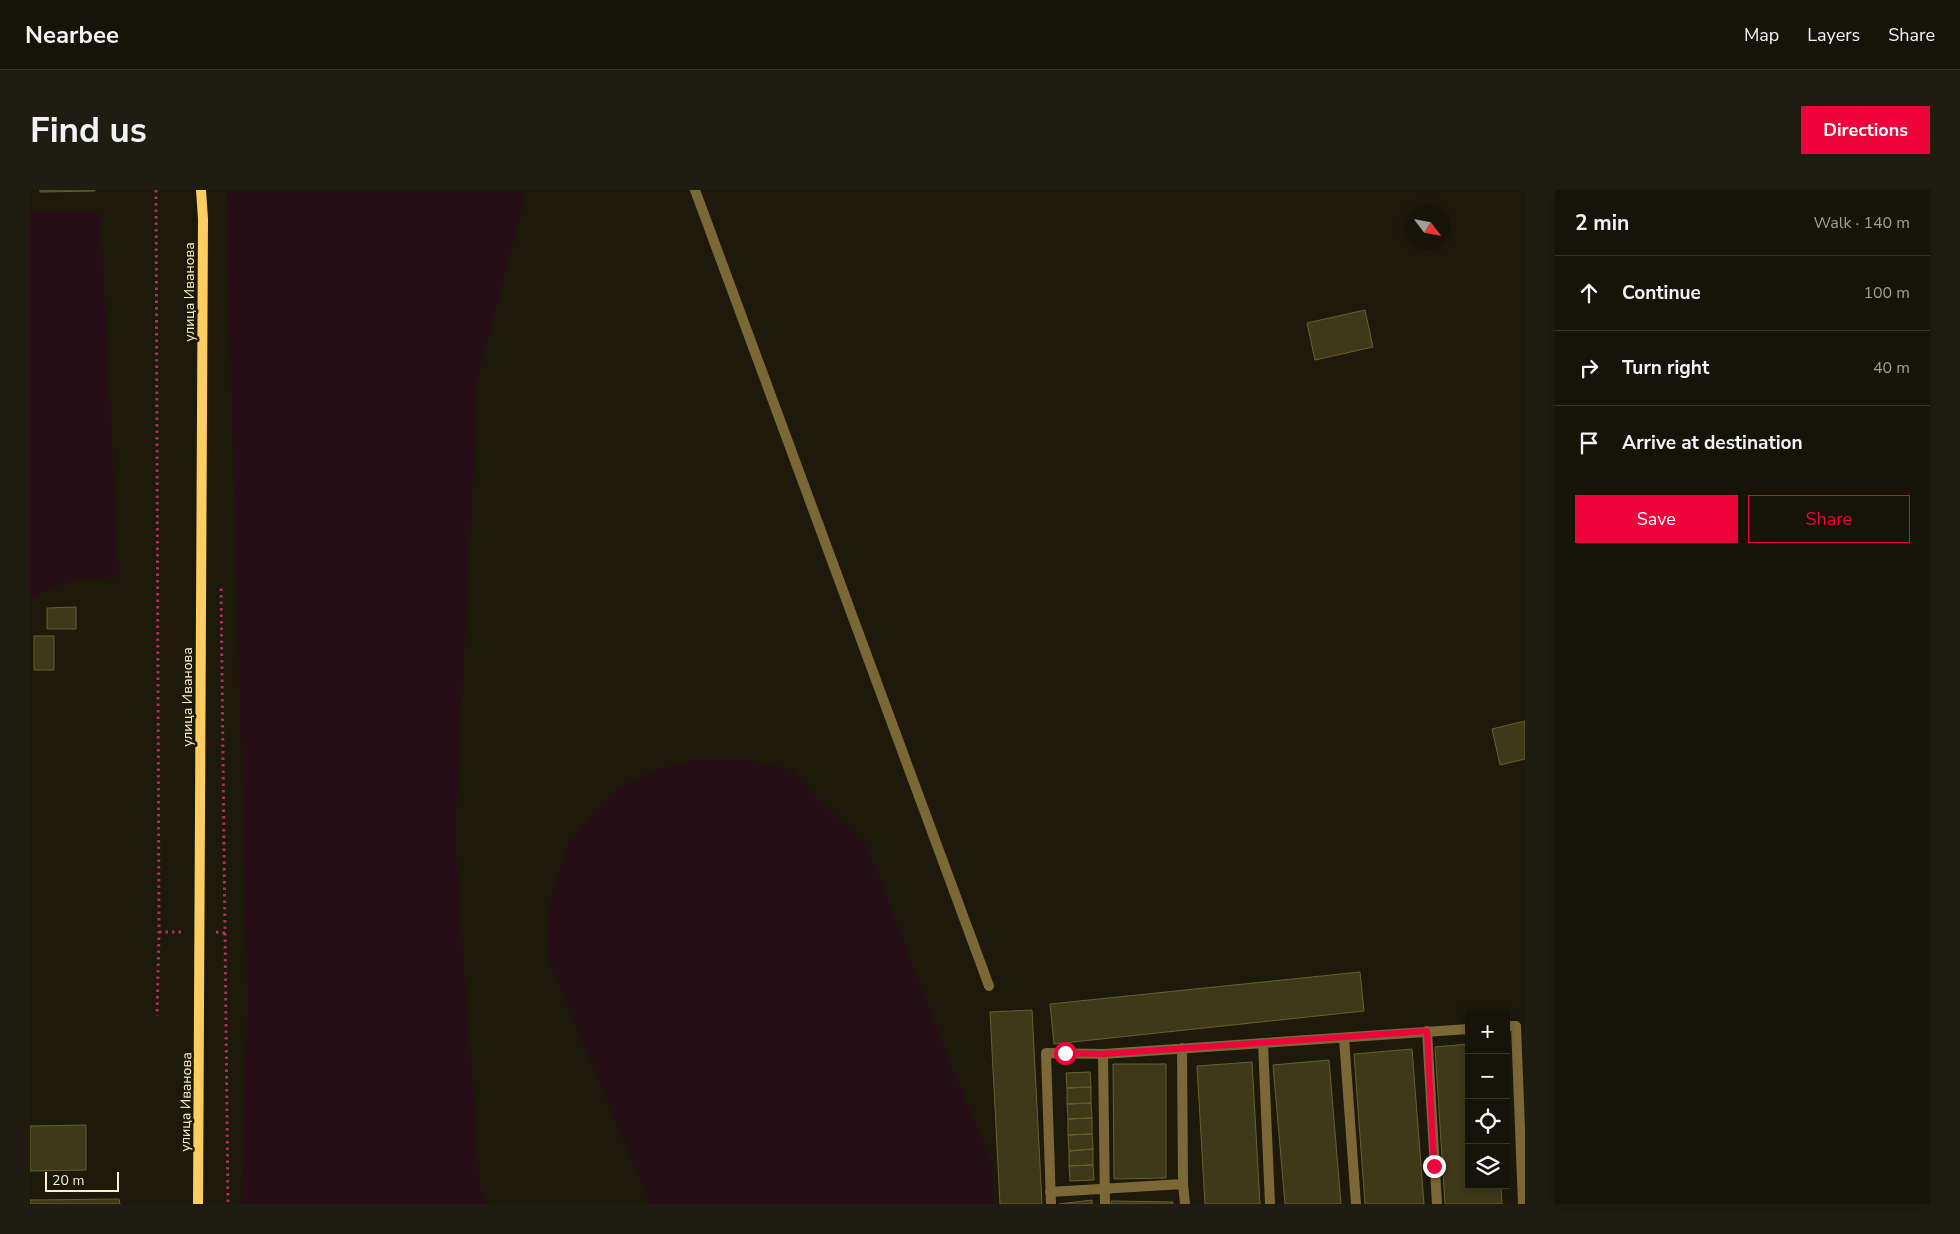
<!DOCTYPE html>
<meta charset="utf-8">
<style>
body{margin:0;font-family:"Nunito Sans",sans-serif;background:#1f1d12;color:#f1f3f6}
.controls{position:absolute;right:15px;bottom:15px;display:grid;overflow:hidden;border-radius:0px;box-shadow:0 2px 8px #0003}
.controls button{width:45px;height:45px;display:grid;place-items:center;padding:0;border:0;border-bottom:1px solid #35332a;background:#161409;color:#f1f3f6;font:25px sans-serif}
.compass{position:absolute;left:1375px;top:15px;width:45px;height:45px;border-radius:50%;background:#161409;box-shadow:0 2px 8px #0003;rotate:122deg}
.scale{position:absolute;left:15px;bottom:12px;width:74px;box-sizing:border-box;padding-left:5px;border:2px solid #fef3c8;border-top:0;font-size:14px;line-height:18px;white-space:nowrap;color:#fef3c8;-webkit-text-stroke:4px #1d1a0c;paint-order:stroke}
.stop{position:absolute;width:15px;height:15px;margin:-11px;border:4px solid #f0023a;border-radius:50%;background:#fff}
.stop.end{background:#f0023a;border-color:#fff;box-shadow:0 1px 5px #0008}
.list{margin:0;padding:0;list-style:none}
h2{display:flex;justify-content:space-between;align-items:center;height:65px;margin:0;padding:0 20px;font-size:21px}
h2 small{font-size:16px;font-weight:400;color:#9e9e9c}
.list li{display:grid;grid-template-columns:32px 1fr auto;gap:15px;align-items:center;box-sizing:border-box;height:75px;padding:0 20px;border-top:1px solid #35332a}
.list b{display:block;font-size:19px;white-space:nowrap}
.list em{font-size:16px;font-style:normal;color:#9e9e9c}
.actions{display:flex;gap:10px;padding:15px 20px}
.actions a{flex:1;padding:11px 0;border:1px solid #f0023a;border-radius:0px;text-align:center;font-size:18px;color:#f0023a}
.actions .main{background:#f0023a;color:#fff}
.icon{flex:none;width:28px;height:28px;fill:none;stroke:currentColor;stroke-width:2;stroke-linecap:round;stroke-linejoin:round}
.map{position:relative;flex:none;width:1495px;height:1014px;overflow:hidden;border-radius:0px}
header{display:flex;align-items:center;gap:30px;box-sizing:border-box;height:70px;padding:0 25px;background:#161409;border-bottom:1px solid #35332a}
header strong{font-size:24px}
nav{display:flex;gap:28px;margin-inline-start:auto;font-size:18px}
.intro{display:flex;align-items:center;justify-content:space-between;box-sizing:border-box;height:120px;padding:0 30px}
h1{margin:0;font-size:35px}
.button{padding:12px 22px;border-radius:0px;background:#f0023a;color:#fff;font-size:18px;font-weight:700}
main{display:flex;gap:30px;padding:0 30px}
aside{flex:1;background:#161409;border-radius:0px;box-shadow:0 2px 8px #0003}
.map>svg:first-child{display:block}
</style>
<header>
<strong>Nearbee</strong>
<nav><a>Map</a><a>Layers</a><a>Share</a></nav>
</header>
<div class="intro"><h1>Find us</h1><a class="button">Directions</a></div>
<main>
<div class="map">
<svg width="1495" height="1014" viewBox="0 0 1495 1014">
<rect width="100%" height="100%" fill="#1d1a0c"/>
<path fill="#270f18" d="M196,0h301l-49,186 -23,462 25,352 10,14h-249l7,-199z
M0,21h70l19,366 -43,2 -46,19z
M666,570h52l44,10 24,27 51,49 84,220 41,98 1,40h-343l-102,-245 2,-57 19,-61 44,-49 41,-22z"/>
<path fill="#3e3918" stroke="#69612a" d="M10,0h55v1l-55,1z
M1335,120l8,37 -58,13 -8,-37z
M46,417v22h-29v-21z
M4,446h20v34h-20z
M1495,531v38l-25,6 -8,-36z
M1330,782l4,39 -310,33 -4,-40z
M1002,820l10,194h-42l-10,-192z
M1439,854v141h32l1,19h-57l-10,-157z
M1382,859l12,155h-59l-11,-150z
M1299,870l12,144h-56l-12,-139z
M1222,872l8,142h-55l-8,-138z
M1083,874h53v114l-52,1z
M1060,882l1,15 -24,1 -1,-15z
M1061,897v16l-24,1v-16z
M1061,913l1,15 -24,1 -1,-15z
M1062,928v16l-24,1v-16z
M56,935v45l-56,1v-45z
M1062,944l1,15 -24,2 -1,-16z
M1063,959v16l-24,1v-15z
M1063,975l1,15 -24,1 -1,-15z
M89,1009l1,5h-90v-4z
M1062,1010v4h-33z
M1081,1011l62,1v2h-62z"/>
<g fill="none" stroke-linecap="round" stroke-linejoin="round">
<path stroke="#ad2e60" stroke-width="3" stroke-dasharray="2.5 4" stroke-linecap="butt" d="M126,0l3,742 -2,84
M129,742h23
M186,742l9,1 -4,-347
M195,743l3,271"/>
<path stroke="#7c6737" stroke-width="10" d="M665,0l294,796
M1476,836h10l7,178
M1397,841l10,173
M1314,848l12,166
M1233,853l7,161
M1152,858l1,136 2,20
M1073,864l2,150
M1020,1002l133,-8
M1021,1014l-5,-151 57,1 366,-25"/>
<path stroke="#fdcd60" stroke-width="10" d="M168,1014l5,-985 -2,-29"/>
</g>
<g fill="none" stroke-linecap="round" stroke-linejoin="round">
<path stroke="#f0023a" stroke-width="6" d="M1035,863l38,1 324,-23 7,135"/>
</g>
<g text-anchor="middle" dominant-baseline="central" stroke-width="5" stroke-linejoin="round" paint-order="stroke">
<g font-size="14" fill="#fef3c8" stroke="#1d1a0c">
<text transform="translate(159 102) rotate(-90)">улица Иванова</text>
<text transform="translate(157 507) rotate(-90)">улица Иванова</text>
<text transform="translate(156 912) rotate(-89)">улица Иванова</text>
</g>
</g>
</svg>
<div class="controls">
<button>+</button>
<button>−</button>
<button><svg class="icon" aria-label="locate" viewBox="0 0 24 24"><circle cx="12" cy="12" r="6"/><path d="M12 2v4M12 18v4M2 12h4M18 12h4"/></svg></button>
<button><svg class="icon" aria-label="layers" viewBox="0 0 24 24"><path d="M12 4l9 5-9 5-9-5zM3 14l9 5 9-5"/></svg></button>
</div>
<svg class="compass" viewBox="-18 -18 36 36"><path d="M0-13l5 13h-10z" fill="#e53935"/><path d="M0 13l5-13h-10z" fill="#9e9e9c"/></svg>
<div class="scale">20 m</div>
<div class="stop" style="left:1035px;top:863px"></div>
<div class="stop end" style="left:1404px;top:976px"></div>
</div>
<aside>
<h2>2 min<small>Walk · 140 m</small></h2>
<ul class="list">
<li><svg class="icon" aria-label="ahead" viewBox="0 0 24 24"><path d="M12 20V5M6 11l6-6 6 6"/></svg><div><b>Continue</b></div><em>100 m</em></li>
<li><svg class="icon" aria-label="right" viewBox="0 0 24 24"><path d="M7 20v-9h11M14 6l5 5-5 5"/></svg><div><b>Turn right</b></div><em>40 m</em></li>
<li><svg class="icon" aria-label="arrive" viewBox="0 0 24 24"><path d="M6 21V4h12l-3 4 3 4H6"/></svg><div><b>Arrive at destination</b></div></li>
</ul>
<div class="actions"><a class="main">Save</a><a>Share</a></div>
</aside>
</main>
